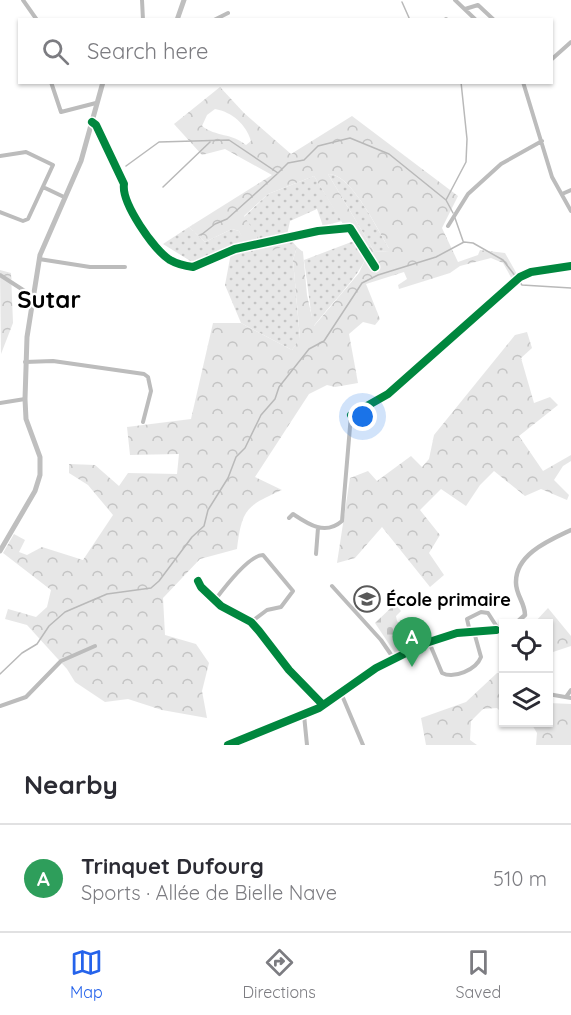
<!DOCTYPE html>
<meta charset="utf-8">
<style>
body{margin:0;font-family:Quicksand,sans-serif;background:#f2f2f3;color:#2b2b33}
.controls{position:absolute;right:18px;bottom:18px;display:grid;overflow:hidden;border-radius:0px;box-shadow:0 2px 4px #0004}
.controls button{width:54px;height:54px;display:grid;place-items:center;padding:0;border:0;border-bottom:2px solid #e1e1e2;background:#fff;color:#2b2b33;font:30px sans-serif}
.you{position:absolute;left:363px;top:417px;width:21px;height:21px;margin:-15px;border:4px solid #fff;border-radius:50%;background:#1a73e8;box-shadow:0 0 0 9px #1a73e833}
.badge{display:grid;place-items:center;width:39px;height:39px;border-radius:50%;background:#2563eb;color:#fff;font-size:20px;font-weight:700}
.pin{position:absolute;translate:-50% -50px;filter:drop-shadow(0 2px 3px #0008)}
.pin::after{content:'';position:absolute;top:32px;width:21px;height:18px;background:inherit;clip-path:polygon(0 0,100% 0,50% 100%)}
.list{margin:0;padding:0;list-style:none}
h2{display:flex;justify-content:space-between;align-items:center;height:78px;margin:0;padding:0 24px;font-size:26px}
h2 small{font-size:20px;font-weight:400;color:#7c7c81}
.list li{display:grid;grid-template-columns:39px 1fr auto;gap:18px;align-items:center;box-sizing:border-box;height:108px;padding:0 24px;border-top:2px solid #e1e1e2}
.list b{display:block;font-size:22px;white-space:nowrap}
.list p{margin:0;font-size:20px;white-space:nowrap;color:#7c7c81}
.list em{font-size:20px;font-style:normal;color:#7c7c81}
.icon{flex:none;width:33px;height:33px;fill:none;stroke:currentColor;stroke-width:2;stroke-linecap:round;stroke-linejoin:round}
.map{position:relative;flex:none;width:571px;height:745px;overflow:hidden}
.search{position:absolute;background:#fff;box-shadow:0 2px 4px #0004;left:18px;right:18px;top:18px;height:66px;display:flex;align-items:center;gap:15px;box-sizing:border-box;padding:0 21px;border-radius:0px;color:#7c7c81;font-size:22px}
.sheet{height:186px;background:#fff}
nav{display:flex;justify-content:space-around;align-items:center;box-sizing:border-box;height:84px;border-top:2px solid #e1e1e2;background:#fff;font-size:16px;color:#7c7c81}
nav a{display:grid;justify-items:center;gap:3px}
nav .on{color:#2563eb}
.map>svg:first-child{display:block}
</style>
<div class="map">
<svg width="571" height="745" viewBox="0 0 571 745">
<defs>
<pattern id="grass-dots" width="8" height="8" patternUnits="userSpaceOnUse" patternTransform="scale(1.5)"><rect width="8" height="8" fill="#e7e7e7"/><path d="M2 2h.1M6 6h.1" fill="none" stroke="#c4c4c4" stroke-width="1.8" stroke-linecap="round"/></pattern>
<pattern id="forest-crowns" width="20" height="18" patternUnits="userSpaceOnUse" patternTransform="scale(1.5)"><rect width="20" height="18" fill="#e7e7e7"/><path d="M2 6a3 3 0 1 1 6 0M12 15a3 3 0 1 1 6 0" fill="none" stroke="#c4c4c4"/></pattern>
<pattern id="cemetery-stones" width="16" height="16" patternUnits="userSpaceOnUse" patternTransform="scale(1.5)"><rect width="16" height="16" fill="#e7e7e7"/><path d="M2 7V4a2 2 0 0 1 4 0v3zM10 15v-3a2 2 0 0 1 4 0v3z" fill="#c4c4c4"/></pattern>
</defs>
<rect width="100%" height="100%" fill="#fff"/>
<path fill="url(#grass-dots)" d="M328,174c23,-1 49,55 61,74v4l-15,-1z
M314,176l28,45 -19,5 -6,-17 -27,12 -3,14 10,12 -4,13 7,79 -8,11 -51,-27 -16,-38 6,-32 -39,9 -29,-18 26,-17 16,15 27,-13 7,2 5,9 -12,13 55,-18 -28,5 -15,-23 24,-23z
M354,241l11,19c-11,22 -36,46 -52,67l-9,-67z"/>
<path fill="url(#forest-crowns)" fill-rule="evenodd" d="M220,87l24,26 47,41 61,-38 106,80 -16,32 16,34 20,-7 2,-5 25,3 13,23 -5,5 -10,-18 -12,-5 -31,8 -10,7 -51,16 -1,-4 9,-6 -3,-7 -38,12 14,35 -5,6 -12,-3 -14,12 9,49 -23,4 -8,-2 -18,9 -54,83 27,13c-36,16 -40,19 -45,59l-37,10 -37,39 2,37 31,9 13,19 -7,28 5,27 -45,-8 -34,-11 -23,3 -30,-20 -8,-13 -40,-44 -22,-6 3,-10 28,8 11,-10 4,-17 -48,-37 11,-19 11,6 -6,12 8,3 15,-8 41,13 30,-45 -25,-30 -19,-12v-9l26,1 24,21 9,-13 49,1 2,-20 -49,1 -3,-28 64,-8 22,-96h28l51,27 8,-12 -7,-78 4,-13 6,5 4,43 7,31 45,-53 6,-13 -51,-84 -46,18 -24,22 15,23 28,-4 -1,11 -20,6 -35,1 12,-13 -4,-9 -7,-2 -27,13 -16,-15 83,-52 -47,-26 -23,6 -28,-31zM215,109c17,3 31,15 36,32l-5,4c-14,-12 -30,-8 -44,-19l5,-11zM328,174c22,-2 50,56 61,74v4l-15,-1z
M0,270l11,3 2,50 -12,31z
M527,332l5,16 -11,10 13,45 16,-6 8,8 -39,31 24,35 28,-16v6l-8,5 -9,14 15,15 -2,5 -26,-11 -16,7 -31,-25 -14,14 -14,21 -25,-17 -21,21 20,25 -11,18 15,22 -14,12 -48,-60 -27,31 -18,5 13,-85 18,-7 9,10 34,-25 11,11 7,-8 5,-24 81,-100z
M548,608l23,28v10l-18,6 -4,-6 -1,-22 -14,-1z
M497,673h6v41l-6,-6 -14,1 -12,12 -1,19 7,5h-51l-5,-27 45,-16z
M549,703l22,1v41h-35l1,-12 -6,-10h-21l38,-1z"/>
<path fill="url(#cemetery-stones)" d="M395,604l6,7 -5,5 1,5 23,23 -23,12 -22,-33z"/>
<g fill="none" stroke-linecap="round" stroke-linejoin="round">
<path stroke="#b9b9b9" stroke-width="1.5" d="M402,2l8,18
M126,166l33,-24 70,-2 49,33 10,-10 16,-3 14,-14 32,-8 39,16 57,46 7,13
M163,187l47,-45
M446,200l20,-38 1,-23 -6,-57
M455,218l8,23
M201,235l14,-11 12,-5 50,-45
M519,281l3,4 49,3
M0,674l22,-21 15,-9 12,-18 16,-14 42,-18 44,-6 8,-7 33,-44 12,-11 4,-16 20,-32 8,-21 9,-9 16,-33 14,-16 4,-12 30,-38 15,-8 38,-58 16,-8 58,-18 28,-15 9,1 30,17 13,17"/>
<path stroke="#bcbcbc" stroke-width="4" d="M23,0l14,20
M142,0l1,20
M455,0l21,20
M465,9l13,-4 16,15
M446,19l1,1
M214,20l14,-7
M552,59l19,-17
M51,82l10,30 35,-9
M523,82l29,95 19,34
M92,122l4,3 28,59c-3,19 30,66 46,76 7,4 15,6 23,7l42,-18 83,-18 32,-3 25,39
M0,156l26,-4 27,13 -25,54 -5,2 -23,-9
M43,187l21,10
M562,194l9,-4
M448,226l20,-32 33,-30 41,-23
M39,259l51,8h35
M0,275l34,22
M25,362l28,-1 91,13 4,3 3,14 -8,31
M0,403l25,-4
M289,518l4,-4c15,10 32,22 49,7l9,-106 37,-21 132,-117 11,-5 40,-6
M316,554l2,-26
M198,581l3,6 20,19 30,16 8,9 30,39 34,35
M332,586l49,54 13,19
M215,600c9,-12 34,-45 48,-45l30,36 -12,16 -14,3 -16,12
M470,632l-3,-13 14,-7 7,1 9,14
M429,642l13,31c12,6 34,-3 39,-16l-7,-25
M341,693l22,52
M548,694l23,4
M566,697l5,-7
M0,706l26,-9 35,-36 34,-15
M304,715l3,30"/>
<path stroke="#bcbcbc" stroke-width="4.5" d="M515,624l10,-9c0,-12 -9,-20 -9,-32 -1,-29 34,-43 55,-53
M500,627l1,4 -4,1 -1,-4z
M228,745l91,-37 57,-40 50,-25 31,-10 39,-3"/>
<path stroke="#bfbfbf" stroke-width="5" d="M177,20l7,-20
M0,551l35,-60 5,-16v-18l-14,-38 -1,-20 2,-62 13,-82 41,-94 22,-79"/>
<g stroke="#fff" stroke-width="11">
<path id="cycleway" d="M92,122l4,3 28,59c-3,19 30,66 46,76 7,4 15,6 23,7l42,-18 83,-18 32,-3 25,39
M351,415l37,-21 132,-117 11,-5 40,-6
M198,581l3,6 20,19 30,16 8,9 30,39 34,35
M228,745l91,-37 57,-40 50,-25 31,-10 39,-3"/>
</g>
<use href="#cycleway" stroke="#00873e" stroke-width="8"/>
</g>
<defs>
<g id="school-ring" transform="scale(1.35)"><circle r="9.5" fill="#fff" stroke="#595959" stroke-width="1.5"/><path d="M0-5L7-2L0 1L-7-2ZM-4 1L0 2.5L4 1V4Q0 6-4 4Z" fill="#595959"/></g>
</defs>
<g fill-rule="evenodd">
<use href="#school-ring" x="367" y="599"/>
</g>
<g text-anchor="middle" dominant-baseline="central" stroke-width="4.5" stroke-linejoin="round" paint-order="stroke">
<g font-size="18" font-weight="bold" fill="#000" stroke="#fff" text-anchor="start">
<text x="386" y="599">École primaire</text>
</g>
<g font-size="24" font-weight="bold" fill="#000" stroke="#fff">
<text x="49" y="299">Sutar</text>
</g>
</g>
</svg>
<div class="controls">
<button><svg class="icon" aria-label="locate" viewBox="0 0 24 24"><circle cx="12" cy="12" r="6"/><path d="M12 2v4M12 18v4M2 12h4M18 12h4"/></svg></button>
<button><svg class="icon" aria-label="layers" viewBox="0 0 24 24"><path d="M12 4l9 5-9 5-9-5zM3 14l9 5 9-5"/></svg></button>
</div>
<div class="you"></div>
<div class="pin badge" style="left:412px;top:667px;background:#2e9e5b">A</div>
<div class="search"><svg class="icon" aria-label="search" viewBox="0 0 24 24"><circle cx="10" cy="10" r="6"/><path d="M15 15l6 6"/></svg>Search here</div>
</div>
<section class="sheet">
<h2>Nearby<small></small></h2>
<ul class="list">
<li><span class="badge" style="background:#2e9e5b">A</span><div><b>Trinquet Dufourg</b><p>Sports · Allée de Bielle Nave</p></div><em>510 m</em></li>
</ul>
</section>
<nav>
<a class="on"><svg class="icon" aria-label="map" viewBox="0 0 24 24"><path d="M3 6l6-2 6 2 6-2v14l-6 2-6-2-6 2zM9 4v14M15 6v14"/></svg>Map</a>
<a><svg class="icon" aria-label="directions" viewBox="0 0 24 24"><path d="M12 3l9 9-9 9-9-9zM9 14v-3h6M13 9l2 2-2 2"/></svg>Directions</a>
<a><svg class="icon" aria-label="saved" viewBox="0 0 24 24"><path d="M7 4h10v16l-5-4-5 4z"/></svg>Saved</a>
</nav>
